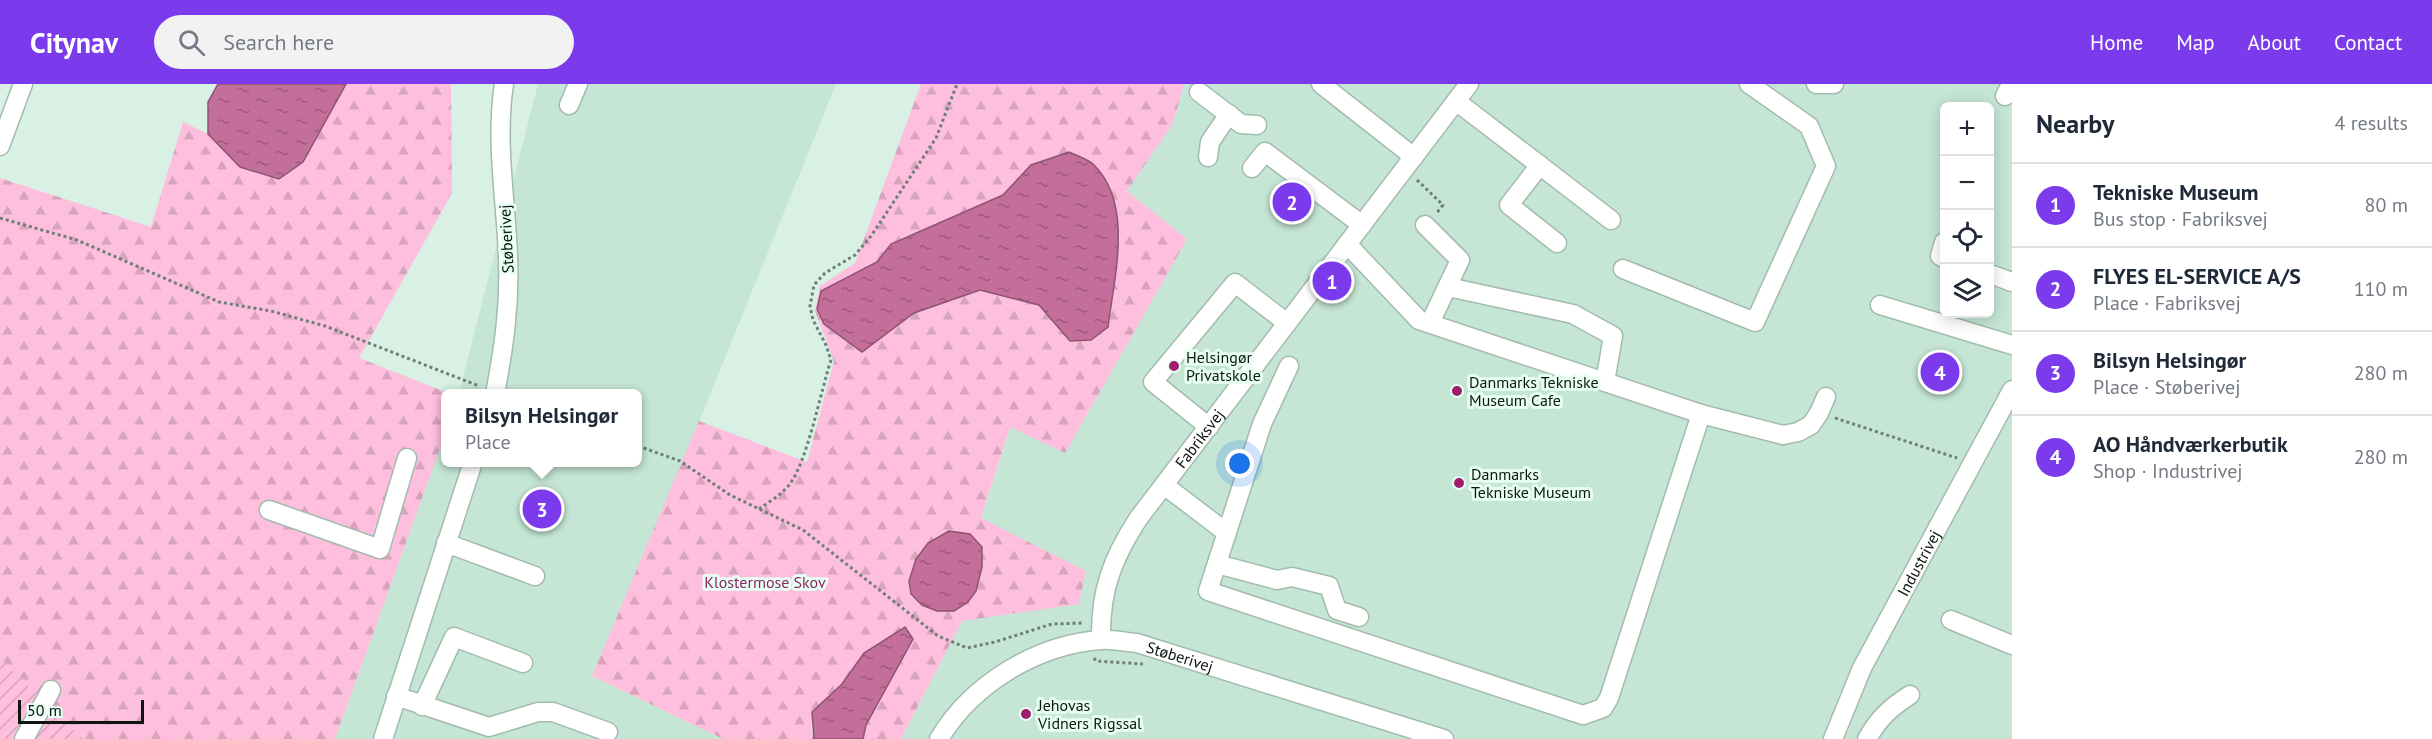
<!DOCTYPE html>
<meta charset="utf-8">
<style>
body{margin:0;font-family:"PT Sans",sans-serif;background:#f2f2f3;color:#1f2937}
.controls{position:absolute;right:18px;top:18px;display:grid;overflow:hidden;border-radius:9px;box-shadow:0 3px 15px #0003}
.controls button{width:54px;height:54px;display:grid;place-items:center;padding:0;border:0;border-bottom:2px solid #e0e1e3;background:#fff;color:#1f2937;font:30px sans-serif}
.scale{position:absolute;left:18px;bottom:15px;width:126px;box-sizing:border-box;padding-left:6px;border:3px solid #0e1612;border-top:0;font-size:16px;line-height:21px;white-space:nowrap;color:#0e1612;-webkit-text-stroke:4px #e6fff2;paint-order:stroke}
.you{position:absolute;left:1240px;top:380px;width:21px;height:21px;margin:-15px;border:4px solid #fff;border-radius:50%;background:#1a73e8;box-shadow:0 0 0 9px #1a73e833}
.badge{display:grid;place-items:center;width:39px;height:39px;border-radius:50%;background:#7c3aed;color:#fff;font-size:20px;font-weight:700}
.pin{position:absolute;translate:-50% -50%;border:3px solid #fff;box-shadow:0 2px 6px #0006}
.popup{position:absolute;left:441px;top:305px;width:201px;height:78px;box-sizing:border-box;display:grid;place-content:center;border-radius:9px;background:#fff;filter:drop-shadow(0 2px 4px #0005);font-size:20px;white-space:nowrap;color:#747a83}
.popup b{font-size:22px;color:#1f2937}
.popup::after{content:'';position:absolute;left:50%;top:100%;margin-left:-12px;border:12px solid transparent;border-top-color:#fff}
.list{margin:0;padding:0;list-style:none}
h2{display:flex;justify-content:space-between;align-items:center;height:78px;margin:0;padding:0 24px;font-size:26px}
h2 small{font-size:20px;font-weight:400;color:#747a83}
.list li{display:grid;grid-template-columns:39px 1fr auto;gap:18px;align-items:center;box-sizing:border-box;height:84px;padding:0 24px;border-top:2px solid #e0e1e3}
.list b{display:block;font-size:22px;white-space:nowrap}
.list p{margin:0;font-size:20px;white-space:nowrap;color:#747a83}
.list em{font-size:20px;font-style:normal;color:#747a83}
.icon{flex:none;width:33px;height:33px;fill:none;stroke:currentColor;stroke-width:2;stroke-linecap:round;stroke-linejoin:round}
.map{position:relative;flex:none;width:2012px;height:655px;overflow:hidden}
header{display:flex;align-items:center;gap:36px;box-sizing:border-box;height:84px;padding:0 30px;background:#7c3aed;color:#fff}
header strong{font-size:28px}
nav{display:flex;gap:33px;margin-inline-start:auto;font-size:21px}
.search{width:420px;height:54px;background:#f2f2f3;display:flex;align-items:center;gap:15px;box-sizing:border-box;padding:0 21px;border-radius:33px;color:#747a83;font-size:22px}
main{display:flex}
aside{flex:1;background:#fff}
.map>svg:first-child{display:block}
</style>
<header>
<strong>Citynav</strong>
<div class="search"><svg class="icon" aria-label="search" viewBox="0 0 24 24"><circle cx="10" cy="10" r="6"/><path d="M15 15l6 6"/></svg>Search here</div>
<nav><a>Home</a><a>Map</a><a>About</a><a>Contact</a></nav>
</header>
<main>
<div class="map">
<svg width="2012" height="655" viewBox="0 0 2012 655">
<defs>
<pattern id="forest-firs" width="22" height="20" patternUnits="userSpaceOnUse" patternTransform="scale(1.5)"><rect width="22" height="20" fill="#febedd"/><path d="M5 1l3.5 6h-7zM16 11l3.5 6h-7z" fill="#d8a3bd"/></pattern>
<pattern id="garden-furrows" width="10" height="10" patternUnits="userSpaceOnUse" patternTransform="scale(1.5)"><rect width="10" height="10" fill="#febedd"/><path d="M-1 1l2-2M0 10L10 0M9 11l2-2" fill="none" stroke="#d8a3bd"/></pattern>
<pattern id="water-ripples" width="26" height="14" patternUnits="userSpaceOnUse" patternTransform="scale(1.5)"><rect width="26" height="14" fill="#c46e9b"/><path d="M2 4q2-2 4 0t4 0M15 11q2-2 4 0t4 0" fill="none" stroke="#9e597d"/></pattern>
</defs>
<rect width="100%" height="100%" fill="#d8f1e4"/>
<path fill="#c5e6d5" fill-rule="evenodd" d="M538,0h298l-158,390 -86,202 131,63h-388l111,-307v30h192v-68l-179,-1z
M1184,0h828v655h-1111l61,-118 117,-18 7,-32 -105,-52 30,-93 54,27 122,-214 -60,-48 46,-68zM1944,22h46v208h-46z"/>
<path fill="url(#forest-firs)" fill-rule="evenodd" d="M346,0h105l1,109 -93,165 89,35 -2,1v38l-111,307h-252l-83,-80v-481l151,49 32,-105 25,12 32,33 63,-5z
M921,0h263l-11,39 -46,68 60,48 -122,214 -55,-26 -29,91 105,53 -7,33 -117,17 -61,118h-38l3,-14 -2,-72 -22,31 -30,28 -1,16 3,11h-91l-131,-63 107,-255 108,41 27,-101 -19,-50 5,-25 35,-23zM1031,81l89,70 -12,91 -17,14 -21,1 -31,-36 -59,-15 -66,23 -52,39 -41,-60 56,-30 14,-18 112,-49z"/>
<path fill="url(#garden-furrows)" d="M0,575l83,80h-83z"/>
<path fill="url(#water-ripples)" stroke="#8d5472" stroke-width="1.5" d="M218,0h128l-43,78 -24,17 -39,-12 -32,-33v-32z
M1069,68c8,4 19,7 25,13 40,40 20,112 14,162l-17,13 -21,1 -31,-36 -59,-15 -66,23 -52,39 -38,-28 -7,-15 4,-18 56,-29 14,-18 112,-49 28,-30z
M949,447l21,3 12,13v20l-6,24 -8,11 -14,9h-17l-15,-6 -11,-11 -2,-13 7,-22 12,-16z
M905,543l8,12 -47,86 -3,14h-49l-2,-27 30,-28 22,-31z"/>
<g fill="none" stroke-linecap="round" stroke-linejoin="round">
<g stroke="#a3bbae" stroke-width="21">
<g id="minor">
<path d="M1321,0l93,73"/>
<path d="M1816,0h18"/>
<path d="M1199,8l42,32 16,1"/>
<path d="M2005,12l6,-12"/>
<path d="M1456,17l155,119"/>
<path d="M569,21l9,-21"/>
<path d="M0,62l23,-62"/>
<path d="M1208,73l2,-15 19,-28"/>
<path d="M1540,81l-31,40 48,38"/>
<path d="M1252,84l13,-16 97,73"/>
<path d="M1425,141l35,35 -30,63"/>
<path d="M1944,158l-4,14 4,2"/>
<path d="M1347,160l72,76 282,94 82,21 15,-3 13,-7 8,-12 7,-16"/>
<path d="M1623,185l132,53 71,-156 -17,-40 -60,-42"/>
<path d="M1990,190l22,8"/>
<path d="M1448,203l125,27 40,22 -8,46"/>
<path d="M1880,221l132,40"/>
<path d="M1289,282l-27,58 -54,167 375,124 20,-7 6,-10 92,-284"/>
<path d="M495,310c9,-48 15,-88 13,-137 -2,-57 -13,-116 -4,-173"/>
<path d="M1209,343l-56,-45 82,-99 52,40"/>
<path d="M1164,401l63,48"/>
<path d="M269,426l111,39 27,-91"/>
<path d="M446,459l89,33"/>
<path d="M1217,480l60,16 15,-3 37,9 8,24 22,7"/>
<path d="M1951,536l61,25"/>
<path id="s1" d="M1101,556c-1,-49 11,-81 37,-121l331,-435"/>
<path d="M396,612l93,31 49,-15h15l55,20"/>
<path d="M422,622l32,-69 69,26"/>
<path d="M24,655l27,-49"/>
<path d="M383,655l90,-277"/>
<path id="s2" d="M939,655c33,-55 97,-94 161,-99 12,-1 25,2 37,3l307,96"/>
<path id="s3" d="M1833,655l29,-71 150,-278"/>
<path d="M1867,655c11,-20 24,-32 43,-44"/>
</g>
</g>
<path stroke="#6f7f76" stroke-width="3" stroke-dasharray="3 3" stroke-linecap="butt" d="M1417,96l26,25 -7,9
M0,134l77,22 142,62 52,9 54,15 154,60
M1835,334l122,40
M638,362l42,15 50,34 73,35 135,106 29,12 28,-6 57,-18 32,-1
M759,425c10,-7 22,-14 30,-24 18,-22 32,-95 42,-125l-5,-15 -13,-25 -3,-14 4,-21 11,-12 30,-18 16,-19 65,-98 21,-54
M1094,574l2,3 47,3"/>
<use href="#minor" stroke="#fff" stroke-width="18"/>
</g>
<g fill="#a01d6e" stroke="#e6fff2" stroke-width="2">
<circle cx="1174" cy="282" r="6"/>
<circle cx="1457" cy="307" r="6"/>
<circle cx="1459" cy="399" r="6"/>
<circle cx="1026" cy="630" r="6"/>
</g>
<g text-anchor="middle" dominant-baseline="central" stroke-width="6" stroke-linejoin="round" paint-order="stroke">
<g font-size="16" fill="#0e1612" stroke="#e6fff2">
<text transform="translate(506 155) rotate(-93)">Støberivej</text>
<text stroke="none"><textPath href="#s1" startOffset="230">Fabriksvej</textPath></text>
<text stroke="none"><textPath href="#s3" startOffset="196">Industrivej</textPath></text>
<text stroke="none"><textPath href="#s2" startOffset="278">Støberivej</textPath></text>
</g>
<g font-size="16" fill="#0e1612" stroke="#e6fff2" text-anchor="start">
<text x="1186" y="273">Helsingør<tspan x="1186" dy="18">Privatskole</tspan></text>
<text x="1469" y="298">Danmarks Tekniske<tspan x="1469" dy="18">Museum Cafe</tspan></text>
<text x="1471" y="390">Danmarks<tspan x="1471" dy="18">Tekniske Museum</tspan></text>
<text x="1038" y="621">Jehovas<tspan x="1038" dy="18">Vidners Rigssal</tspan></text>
</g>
<g font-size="16" fill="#8f2764" stroke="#e6fff2">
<text x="765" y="498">Klostermose Skov</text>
</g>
</g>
</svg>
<div class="controls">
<button>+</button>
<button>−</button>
<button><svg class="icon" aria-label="locate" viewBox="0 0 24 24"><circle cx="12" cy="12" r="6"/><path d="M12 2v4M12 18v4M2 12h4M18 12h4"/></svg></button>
<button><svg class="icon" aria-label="layers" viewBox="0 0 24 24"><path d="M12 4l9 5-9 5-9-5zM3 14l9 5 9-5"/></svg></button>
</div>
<div class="scale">50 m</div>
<div class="you"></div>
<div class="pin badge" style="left:1332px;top:197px">1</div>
<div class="pin badge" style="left:1292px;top:118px">2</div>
<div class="pin badge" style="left:542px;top:425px">3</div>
<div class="popup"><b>Bilsyn Helsingør</b>Place</div>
<div class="pin badge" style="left:1940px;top:288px">4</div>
</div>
<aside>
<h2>Nearby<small>4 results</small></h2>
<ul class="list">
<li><span class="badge">1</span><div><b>Tekniske Museum</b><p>Bus stop · Fabriksvej</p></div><em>80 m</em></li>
<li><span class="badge">2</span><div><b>FLYES EL-SERVICE A/S</b><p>Place · Fabriksvej</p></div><em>110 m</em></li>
<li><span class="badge">3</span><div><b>Bilsyn Helsingør</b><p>Place · Støberivej</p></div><em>280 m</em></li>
<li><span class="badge">4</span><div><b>AO Håndværkerbutik</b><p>Shop · Industrivej</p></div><em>280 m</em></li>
</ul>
</aside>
</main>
